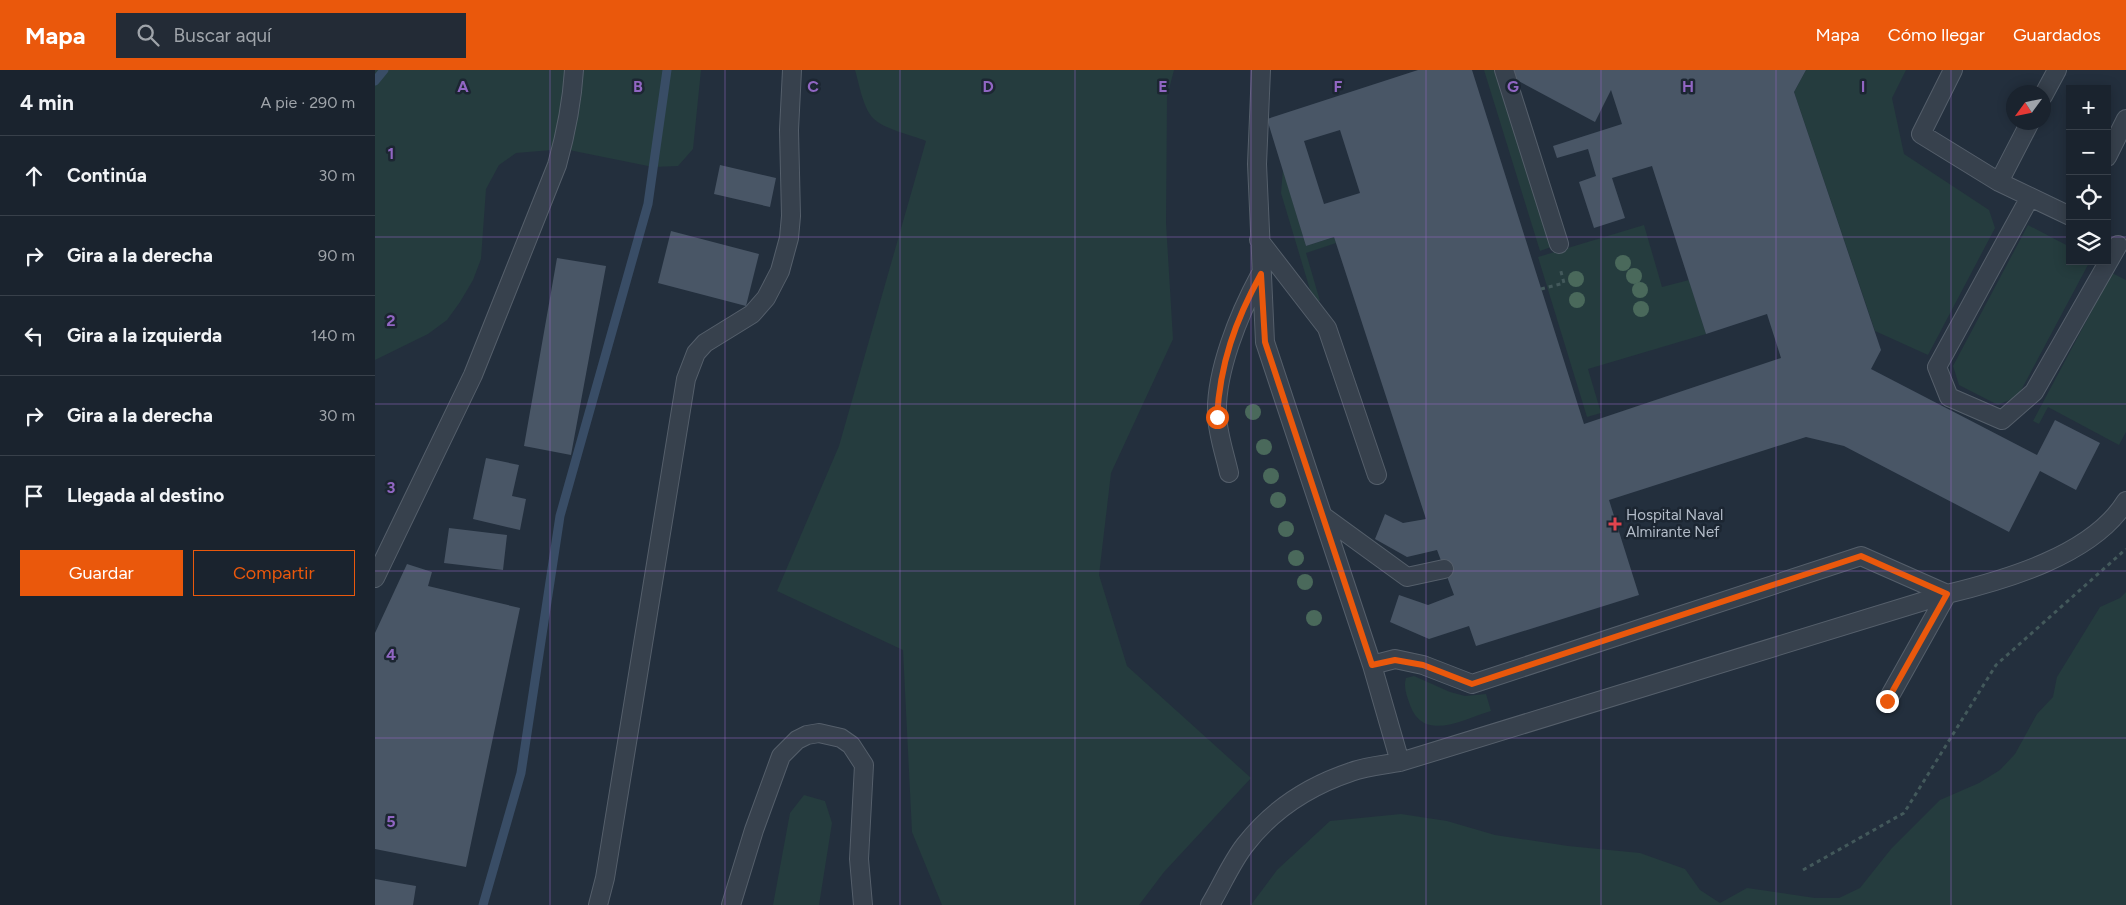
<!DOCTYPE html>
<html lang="es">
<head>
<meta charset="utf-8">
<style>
	body { margin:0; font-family:Figtree,sans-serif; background:#232b36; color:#f1f3f6 }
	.controls { position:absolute; right:15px; top:15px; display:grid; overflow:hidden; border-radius:0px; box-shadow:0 2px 12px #0003 }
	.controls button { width:45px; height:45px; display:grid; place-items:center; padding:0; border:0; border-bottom:1px solid #38404a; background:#1a232e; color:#f1f3f6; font:25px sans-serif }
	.compass { position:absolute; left:1631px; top:15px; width:45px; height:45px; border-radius:50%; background:#1a232e; box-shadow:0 2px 12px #0003; rotate:237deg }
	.stop { position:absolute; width:15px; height:15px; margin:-11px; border:4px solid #ea580c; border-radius:50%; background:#fff }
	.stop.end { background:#ea580c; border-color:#fff; box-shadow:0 1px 5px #0008 }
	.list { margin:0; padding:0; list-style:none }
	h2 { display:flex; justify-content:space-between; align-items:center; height:65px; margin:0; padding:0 20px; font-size:21px }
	h2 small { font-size:16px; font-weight:400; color:#9fa4aa }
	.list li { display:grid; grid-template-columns:32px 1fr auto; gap:15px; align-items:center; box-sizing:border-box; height:80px; padding:0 20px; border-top:1px solid #38404a }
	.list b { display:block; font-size:19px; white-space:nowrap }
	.list em { font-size:16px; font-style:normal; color:#9fa4aa }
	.actions { display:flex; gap:10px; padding:15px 20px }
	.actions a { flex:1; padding:11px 0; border:1px solid #ea580c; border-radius:0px; text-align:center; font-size:18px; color:#ea580c }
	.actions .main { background:#ea580c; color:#fff }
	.icon { flex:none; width:28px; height:28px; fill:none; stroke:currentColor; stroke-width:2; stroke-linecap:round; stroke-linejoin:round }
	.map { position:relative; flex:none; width:1751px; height:835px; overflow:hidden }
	header { display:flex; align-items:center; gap:30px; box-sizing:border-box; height:70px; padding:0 25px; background:#ea580c; color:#fff }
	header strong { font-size:24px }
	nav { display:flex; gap:28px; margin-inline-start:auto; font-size:18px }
	.search { width:350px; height:45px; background:#232b36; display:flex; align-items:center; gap:12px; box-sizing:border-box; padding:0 18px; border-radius:0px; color:#9fa4aa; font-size:19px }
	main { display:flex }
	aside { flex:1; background:#1a232e }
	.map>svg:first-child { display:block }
</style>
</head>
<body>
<header>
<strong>Mapa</strong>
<div class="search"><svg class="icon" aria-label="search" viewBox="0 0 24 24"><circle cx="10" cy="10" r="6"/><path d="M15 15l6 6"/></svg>Buscar aquí</div>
<nav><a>Mapa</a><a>Cómo llegar</a><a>Guardados</a></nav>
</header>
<main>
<aside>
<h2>4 min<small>A pie · 290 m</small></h2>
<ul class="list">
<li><svg class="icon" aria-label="ahead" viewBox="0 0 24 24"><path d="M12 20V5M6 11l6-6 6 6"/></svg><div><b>Continúa</b></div><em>30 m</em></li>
<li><svg class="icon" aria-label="right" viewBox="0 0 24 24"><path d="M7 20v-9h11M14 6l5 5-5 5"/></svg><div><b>Gira a la derecha</b></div><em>90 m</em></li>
<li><svg class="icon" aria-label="left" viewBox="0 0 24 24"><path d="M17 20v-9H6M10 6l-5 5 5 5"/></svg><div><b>Gira a la izquierda</b></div><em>140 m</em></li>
<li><svg class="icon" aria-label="right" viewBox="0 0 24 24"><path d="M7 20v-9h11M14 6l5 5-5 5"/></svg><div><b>Gira a la derecha</b></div><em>30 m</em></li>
<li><svg class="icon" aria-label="arrive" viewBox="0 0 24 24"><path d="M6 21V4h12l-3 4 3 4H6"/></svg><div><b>Llegada al destino</b></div></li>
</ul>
<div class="actions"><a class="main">Guardar</a><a>Compartir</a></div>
</aside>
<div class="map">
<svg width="1751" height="835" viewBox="0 0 1751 835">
	<rect width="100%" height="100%" fill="#232f3d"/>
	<!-- green -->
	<path fill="#253c3e" d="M0,0h326l-8,79 -15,17 -25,1 -89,-18 -48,4 -17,12 -13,24 -5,70 -8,21 -13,22 -13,18 -19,14 -53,26z
		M480,0h319l-7,27 -1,126 7,116 -62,134 -12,102 28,91 124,112 -87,94 -25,33h-197l-30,-73 -9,-182 -126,-59 62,-145 87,-305c-14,-6 -43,-12 -53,-23 -10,-10 -14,-35 -18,-48z
		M1109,0h10l57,177 -11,4z
		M1431,0h100l-14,28 12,56 85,56 6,18 -67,127 -53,-24 -81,-239z
		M908,99l23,77 28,-9 2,6 -30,10 14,48 -6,2 -33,-110z
		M1269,155l18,62 27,-7 17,54 -118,35 13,44 -14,4 -49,-160z
		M1653,155l42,22v14h20l-72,135 -20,9 -39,-20 -6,-19z
		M1737,203l14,7v152l-7,13 -71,-38 -9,17 -6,-3z
		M1751,522v313h-875l26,-35 53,-49 71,-7 46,7 48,14 73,11 72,7 45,16 15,21 20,13 27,-15 68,10h24l21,-10 31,-39 49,-49 39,-17 21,-13 15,-16 22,-40 16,-17 4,-20 43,-70 20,-9z
		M1039,606l36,16 15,4 21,-2 5,17c-28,8 -67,32 -81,-6 -3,-9 -7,-18 -4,-27z
		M429,725l21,6 7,22 -13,82h-46l17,-92z"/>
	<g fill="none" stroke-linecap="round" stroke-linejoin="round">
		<!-- stream -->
		<path stroke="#394d66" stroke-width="9" d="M0,11l9,-11
			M108,835l38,-132 39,-257 88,-312 19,-134"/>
	</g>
	<!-- building -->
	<path fill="#495666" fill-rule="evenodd" d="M1043,0h54l112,354 197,-66 -14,-44 -61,20 -54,-168 -40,12 13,40 -31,10 -15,-46 17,-6 -8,-27 -31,9 -4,-12 69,-22 -11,-34 -16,32 -84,-45 3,-7h292l-12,22 87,258 -10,19 166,86 18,-35 45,23 -24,47 -36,-19 -31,61 -165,-86 -38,-9 -197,63 30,95 -163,51 -7,-20 -40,13 -39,-17 9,-27 29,10 26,-10 -17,-45 -30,7 -32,-18 10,-25 18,9 23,-4 -92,-282 -28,9 -39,-127zM965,60l20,63 -36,11 -20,-63z
		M345,95l56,13 -6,29 -56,-13z
		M296,161l88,23 -13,52 -88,-23z
		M182,188l49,8 -35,189 -47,-9z
		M111,388l33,7 -7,31 14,3 -6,31 -47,-11z
		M74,458l58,7 -4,35 -59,-7z
		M32,494l25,8 -4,14 92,22 -54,259 -91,-18v-216z
		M0,809l41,7 -3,19h-38z"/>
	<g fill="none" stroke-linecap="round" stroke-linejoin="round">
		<defs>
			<path id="service" d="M886,0l-4,94 8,178 107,323 28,97
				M1129,0l55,174
				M1578,0l-32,64 78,48 71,34
				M1668,26l14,-26
				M1732,87l19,-38
				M1624,112l31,-60
				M1655,127l-93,170 12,30 53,23 32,-28 84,-147
				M884,170l68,88 50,147
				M854,403c-4,-18 -11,-38 -12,-57 -2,-44 22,-102 43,-141
				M948,446l84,61 37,-8
				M0,508l98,-203 84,-210c9,-32 15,-62 17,-95
				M997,595l23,-6 28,6 49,19 389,-128 86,38 -60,107
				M223,835l7,-27 81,-499 10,-26 9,-10 47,-29 14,-16 14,-27 9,-33 2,-22 -2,-86 3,-60
				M356,835l23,-75 27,-74 16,-16 10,-5 12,-2 22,5 10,7 13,20 -5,94 4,46
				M835,835c12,-20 21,-42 35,-60 27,-35 64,-59 106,-73 15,-6 33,-7 49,-10l547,-168c58,-14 146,-39 179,-93"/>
		</defs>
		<!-- service casing -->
		<use href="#service" stroke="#555f6b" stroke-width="20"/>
		<!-- path -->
		<path stroke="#43595b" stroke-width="3" stroke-dasharray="4 4" stroke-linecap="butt" d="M1166,219l23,-6 -4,-15
			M1428,800l101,-57 92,-148 130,-116"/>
		<!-- service -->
		<use href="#service" stroke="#37414d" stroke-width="18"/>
	</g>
	<!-- trees -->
	<g fill="#4a695b">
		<circle cx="1248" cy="193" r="8"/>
		<circle cx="1259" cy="206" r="8"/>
		<circle cx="1201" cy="209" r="8"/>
		<circle cx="1265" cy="220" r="8"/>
		<circle cx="1202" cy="230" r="8"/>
		<circle cx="1266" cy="239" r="8"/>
		<circle cx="878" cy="342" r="8"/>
		<circle cx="889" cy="377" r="8"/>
		<circle cx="896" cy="406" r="8"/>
		<circle cx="903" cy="430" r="8"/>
		<circle cx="911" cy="459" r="8"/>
		<circle cx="921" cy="488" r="8"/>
		<circle cx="930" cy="512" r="8"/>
		<circle cx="939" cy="548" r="8"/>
	</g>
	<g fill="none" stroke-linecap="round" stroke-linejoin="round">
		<!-- route -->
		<path stroke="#ea580c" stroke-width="6" d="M842,347c3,-53 18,-96 44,-143l4,68 107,323 23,-5 28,5 49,19 389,-128 86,38 -60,107"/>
	</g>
	<!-- grid -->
	<path fill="none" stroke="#9166c3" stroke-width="1" stroke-opacity="0.55" d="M175,0v835M350,0v835M525,0v835M700,0v835M876,0v835M1051,0v835M1226,0v835M1401,0v835M1576,0v835M0,167h1695M1732,167h19M0,334h1751M0,501h1751M0,668h1751"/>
	<!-- markers -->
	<path fill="#e0444e" stroke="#1c2632" stroke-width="2" d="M1237.5 446.5h5v5h5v5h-5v5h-5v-5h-5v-5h5z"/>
	<g text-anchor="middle" stroke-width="5" stroke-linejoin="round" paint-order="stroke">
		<!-- poi labels -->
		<g font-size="15" fill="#b3bcc8" stroke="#1c2632" text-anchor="start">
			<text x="1251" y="450">Hospital Naval<tspan x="1251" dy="17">Almirante Nef</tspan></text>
		</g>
	</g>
	<g font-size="16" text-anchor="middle" font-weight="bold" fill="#9166c3" stroke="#1c2632" stroke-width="5" stroke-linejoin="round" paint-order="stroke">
		<text x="88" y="22">A</text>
		<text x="263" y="22">B</text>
		<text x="438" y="22">C</text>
		<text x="613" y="22">D</text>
		<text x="788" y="22">E</text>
		<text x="963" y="22">F</text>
		<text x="1138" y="22">G</text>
		<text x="1313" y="22">H</text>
		<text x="1488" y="22">I</text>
		<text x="16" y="89">1</text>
		<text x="16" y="256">2</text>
		<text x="16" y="423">3</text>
		<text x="16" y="590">4</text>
		<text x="16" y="757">5</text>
	</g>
</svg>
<div class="controls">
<button>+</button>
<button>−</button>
<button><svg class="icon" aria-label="locate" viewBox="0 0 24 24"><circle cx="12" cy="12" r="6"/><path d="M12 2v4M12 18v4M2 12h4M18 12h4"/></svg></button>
<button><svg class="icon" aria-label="layers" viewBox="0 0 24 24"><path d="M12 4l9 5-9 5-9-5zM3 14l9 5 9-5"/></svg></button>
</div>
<svg class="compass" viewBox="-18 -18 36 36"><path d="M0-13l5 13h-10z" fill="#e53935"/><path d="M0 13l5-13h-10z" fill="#9fa4aa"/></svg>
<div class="stop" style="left:842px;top:347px"></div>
<div class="stop end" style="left:1512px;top:631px"></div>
</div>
</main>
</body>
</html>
